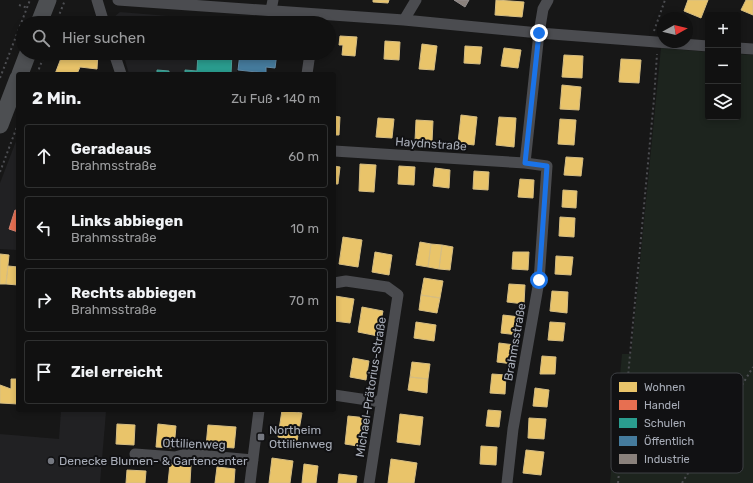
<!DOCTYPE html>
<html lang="de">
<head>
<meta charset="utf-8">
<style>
	body { margin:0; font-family:Rubik,sans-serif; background:#1e1f1f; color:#f1f3f6 }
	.controls { position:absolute; right:12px; top:12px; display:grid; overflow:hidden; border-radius:4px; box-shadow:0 2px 6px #0003 }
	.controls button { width:36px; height:36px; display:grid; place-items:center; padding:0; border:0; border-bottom:1px solid #303131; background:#111; color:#f1f3f6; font:20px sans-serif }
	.compass { position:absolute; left:657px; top:12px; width:36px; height:36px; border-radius:50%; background:#111; box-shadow:0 2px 6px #0003; rotate:82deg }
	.stop { position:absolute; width:12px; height:12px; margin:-9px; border:3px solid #1a73e8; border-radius:50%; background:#fff }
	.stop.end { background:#1a73e8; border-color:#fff; box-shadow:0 1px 4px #0008 }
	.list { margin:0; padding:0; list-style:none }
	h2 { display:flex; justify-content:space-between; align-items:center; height:52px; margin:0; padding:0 16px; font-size:17px }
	h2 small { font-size:13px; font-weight:400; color:#9c9d9f }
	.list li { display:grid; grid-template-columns:26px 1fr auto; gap:12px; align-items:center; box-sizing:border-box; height:64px; margin:0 8px 8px; padding:0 8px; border:1px solid #303131; border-radius:4px }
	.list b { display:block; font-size:15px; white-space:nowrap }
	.list p { margin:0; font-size:13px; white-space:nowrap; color:#9c9d9f }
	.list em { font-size:13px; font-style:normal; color:#9c9d9f }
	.icon { flex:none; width:22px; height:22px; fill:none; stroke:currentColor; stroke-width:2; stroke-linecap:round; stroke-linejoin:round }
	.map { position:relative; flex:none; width:753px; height:483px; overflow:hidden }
	.search { position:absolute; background:#111; box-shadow:0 2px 6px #0003; left:16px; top:16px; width:320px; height:44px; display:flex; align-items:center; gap:10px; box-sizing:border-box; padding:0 14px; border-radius:22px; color:#9c9d9f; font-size:15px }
	.panel { position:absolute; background:#111; box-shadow:0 2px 6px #0003; left:16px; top:72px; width:320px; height:340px; border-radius:4px }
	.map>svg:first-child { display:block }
</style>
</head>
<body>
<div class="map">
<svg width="753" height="483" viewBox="0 0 753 483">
	<rect width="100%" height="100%" fill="#171717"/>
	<!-- built -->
	<path fill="#212123" d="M120,12l121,10v1h-126l-1,-6z
		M123,53h115l-1,21h-108z
		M18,136v114l-18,-1v-66z
		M61,410l45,2 -6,71h-100v-49l59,5z"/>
	<!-- green -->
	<path fill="#1d241e" d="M661,48l47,4v65h30v-63l15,1v428h-143l12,-129h9z"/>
	<!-- homes -->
	<path fill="#e9c46a" stroke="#d6bd81" d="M373,0h16l-1,3 -15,-1z
		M496,0l28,2 -2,15 -27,-2z
		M688,0h20l-7,18 -17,-7z
		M746,0h7v15l-12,-5z
		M340,36l17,1 -2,19 -13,-1 1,-10h-4z
		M385,41l15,1 -1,18 -15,-1z
		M422,44l15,2 -3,24 -15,-1z
		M465,46l17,1 -2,17 -16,-1z
		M504,48l17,2 -3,18 -17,-2z
		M63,53h35l-1,16 -17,-2 -3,7h-22z
		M564,55l19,1 -1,22 -20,-1z
		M621,59l20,1 -2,23 -20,-1z
		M562,85l19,2 -2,23 -19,-1z
		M461,115l16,2 -3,28 -16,-2z
		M334,116l6,1 -1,18h-5z
		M499,117l17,1 -2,29 -18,-2z
		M378,118l16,1 -2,19 -16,-1z
		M560,119l16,1 -2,25 -16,-1z
		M416,120l17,1 -1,21 -17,-1z
		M566,157l17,1 -2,18 -17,-1z
		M360,164l16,1 -2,27 -15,-1z
		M334,166l6,1 -2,17h-4z
		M399,166l16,1 -1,18 -16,-1z
		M435,168l15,2 -1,18 -16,-2z
		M474,171l15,1 -1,18 -15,-1z
		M520,179l14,1 -1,18 -15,-1z
		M563,190l14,1 -1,17 -14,-1z
		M560,217l15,1 -1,19 -15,-1z
		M343,237l19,3 -4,27 -19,-3z
		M420,242l11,2 -3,23 -12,-2z
		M431,244l11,1 -3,24 -11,-2z
		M442,245l11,2 -3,23 -11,-1z
		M375,252l17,3 -3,20 -17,-3z
		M513,252h16l-1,18 -16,-1z
		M0,254l9,1 -3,29h-6z
		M556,256l17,1 -2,18 -16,-1z
		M8,266l10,1v18l-12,-1z
		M424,278l19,3 -3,17 -19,-3z
		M509,284l16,1 -1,19 -17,-2z
		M552,291l16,1 -1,21 -17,-2z
		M421,295l19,3 -3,15 -18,-3z
		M335,296l19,3 -4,24 -16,-2z
		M362,307l21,4 -5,25 -20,-4z
		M503,315l17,2 -2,18 -17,-2z
		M416,322l20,3 -2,16 -20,-3z
		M550,322l15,1 -2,18 -15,-1z
		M499,343l16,2 -2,19 -16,-2z
		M542,356l14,1 -1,17h-15z
		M353,358l16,3 -3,19 -16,-3z
		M412,362l18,2 -2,15 -18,-2z
		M492,374l14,1 -1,19 -15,-1z
		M410,377l18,2 -1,14 -19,-3z
		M11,379h7v25l-18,-1v-18l11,4z
		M535,388l14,2 -2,17 -14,-1z
		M282,410l20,3 -5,28 -19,-4z
		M488,410l13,1 -2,16 -13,-1z
		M400,414l23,3 -3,28 -23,-3z
		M348,416l20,2 -4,29 -19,-3z
		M529,418l17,1 -2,20 -16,-1z
		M117,424l18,1 -1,20 -18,-1z
		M158,424l18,2 -2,22 -18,-1z
		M208,425l28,2 -2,21 -28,-2z
		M481,446l16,1 -1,18 -16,-1z
		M526,450l18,2 -3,23 -18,-2z
		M272,458l21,3 -3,22h-21z
		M391,459l26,4 -3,20h-26z
		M170,464l21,1 -1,18h-22z
		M304,464l14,2 -2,17h-14z
		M217,467l18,2 -1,14h-19z
		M127,470l19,1 -1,12h-19z
		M339,474l18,2 -1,7h-18z"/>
	<!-- shops -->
	<path fill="#e76f51" stroke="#d48270" d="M15,210l3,1v21l-9,-3z"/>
	<!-- schools -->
	<path fill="#2a9d8f" stroke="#50a29b" d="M198,53h34l-1,21h-46v-4l12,1z
		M157,70l12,1v3h-12z"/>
	<!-- public -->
	<path fill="#457b9d" stroke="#638aa5" d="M240,53h37l-2,15 -9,-1v6l-28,-3z"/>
	<!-- industry -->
	<path fill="#8a817c" stroke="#938e8e" d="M454,0h15l-4,7z"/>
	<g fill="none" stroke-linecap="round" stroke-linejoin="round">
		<!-- path -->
		<path stroke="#4d4e52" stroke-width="2" stroke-dasharray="2 3" stroke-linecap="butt" d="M19,5l9,3
			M56,23l9,-23
			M654,31l11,-31
			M37,74l8,-21
			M0,78l30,-78
			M0,172l18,-48
			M618,483l36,-384 3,-45
			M682,483l71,-116"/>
		<!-- street -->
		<path stroke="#4b4c50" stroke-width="11" d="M97,0l7,23
			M118,0l286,20 135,13 169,13
			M271,10l2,-10
			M404,20l12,-20
			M738,48l15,1
			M114,53l7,21
			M307,74l3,-21
			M334,151l191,12
			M334,283l12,-2 41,6 11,8 -29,188
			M334,395l47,7
			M135,454l40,3 11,-3 67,6
			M250,483l9,-73
			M507,483l6,-54 26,-148 8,-115 -22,-3 14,-130 4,-24 5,-9"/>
		<!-- primary -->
		<path stroke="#4d4f52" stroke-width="17" d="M39,23l9,-23
			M20,74l8,-21
			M0,125l18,-47"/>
	</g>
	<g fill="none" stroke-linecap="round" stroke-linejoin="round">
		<!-- route -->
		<path stroke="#1a73e8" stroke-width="5" d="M539,33l-14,130 22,3 -8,114"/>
	</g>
	<!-- markers -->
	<g fill="#757880" stroke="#111113" stroke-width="1.5">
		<rect x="257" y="433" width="8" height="8" rx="2"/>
		<circle cx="51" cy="461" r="4"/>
	</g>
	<g text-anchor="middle" stroke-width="4" stroke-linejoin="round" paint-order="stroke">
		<!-- street labels -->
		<g font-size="12" fill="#a8adb8" stroke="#111113">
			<text transform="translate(431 144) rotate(4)" y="4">Haydnstraße</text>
			<text transform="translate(515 342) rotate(-80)" y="4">Brahmsstraße</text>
			<text transform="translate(371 387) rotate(-81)" y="4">Michael-Prätorius-Straße</text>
			<text transform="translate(194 444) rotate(2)" y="4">Ottilienweg</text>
		</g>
		<!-- poi labels -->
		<g font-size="12" fill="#a8adb8" stroke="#111113" text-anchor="start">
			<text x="269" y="434">Northeim<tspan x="269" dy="14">Ottilienweg</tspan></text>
			<text x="59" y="465">Denecke Blumen- &amp; Gartencenter</text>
		</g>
	</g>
	<!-- legend -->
	<rect x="611" y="373" width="132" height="100" rx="6" fill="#111113" stroke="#3e4045" stroke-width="1"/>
	<rect x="619" y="382" width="18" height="10" fill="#e9c46a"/>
	<rect x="619" y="400" width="18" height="10" fill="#e76f51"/>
	<rect x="619" y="418" width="18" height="10" fill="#2a9d8f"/>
	<rect x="619" y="436" width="18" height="10" fill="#457b9d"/>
	<rect x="619" y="454" width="18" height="10" fill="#8a817c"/>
	<g font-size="11" fill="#a8adb8">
		<text x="644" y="391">Wohnen</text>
		<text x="644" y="409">Handel</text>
		<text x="644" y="427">Schulen</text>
		<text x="644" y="445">Öffentlich</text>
		<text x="644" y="463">Industrie</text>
	</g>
</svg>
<div class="controls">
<button>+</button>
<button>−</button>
<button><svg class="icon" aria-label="layers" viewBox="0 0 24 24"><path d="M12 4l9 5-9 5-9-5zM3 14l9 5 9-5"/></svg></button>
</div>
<svg class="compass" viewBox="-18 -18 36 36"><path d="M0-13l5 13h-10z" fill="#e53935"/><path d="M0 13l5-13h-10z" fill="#9c9d9f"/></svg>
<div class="stop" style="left:539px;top:280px"></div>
<div class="stop end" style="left:539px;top:33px"></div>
<div class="search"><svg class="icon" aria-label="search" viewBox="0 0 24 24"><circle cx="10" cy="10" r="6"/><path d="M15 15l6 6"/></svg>Hier suchen</div>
<section class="panel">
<h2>2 Min.<small>Zu Fuß · 140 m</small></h2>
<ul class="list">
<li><svg class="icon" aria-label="ahead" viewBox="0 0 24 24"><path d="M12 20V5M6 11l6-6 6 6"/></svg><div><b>Geradeaus</b><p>Brahmsstraße</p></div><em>60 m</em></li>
<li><svg class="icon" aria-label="left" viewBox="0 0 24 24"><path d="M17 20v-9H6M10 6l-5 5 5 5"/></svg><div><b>Links abbiegen</b><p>Brahmsstraße</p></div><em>10 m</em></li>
<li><svg class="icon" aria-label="right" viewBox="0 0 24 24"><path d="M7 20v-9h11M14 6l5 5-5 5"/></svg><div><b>Rechts abbiegen</b><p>Brahmsstraße</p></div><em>70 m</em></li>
<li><svg class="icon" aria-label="arrive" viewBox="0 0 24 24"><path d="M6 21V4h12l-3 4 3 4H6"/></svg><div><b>Ziel erreicht</b></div></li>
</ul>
</section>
</div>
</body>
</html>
